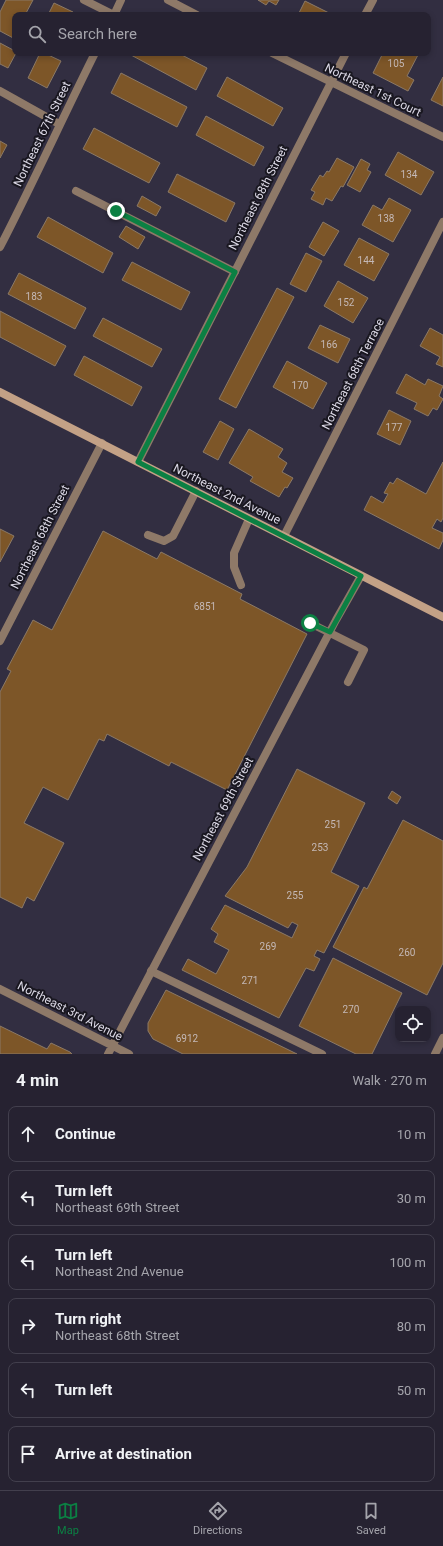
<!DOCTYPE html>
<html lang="en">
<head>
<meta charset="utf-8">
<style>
	body { margin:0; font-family:Roboto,sans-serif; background:#322f3d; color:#f1f3f6 }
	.controls { position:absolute; right:12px; bottom:12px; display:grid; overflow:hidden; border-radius:8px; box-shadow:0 2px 6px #0003 }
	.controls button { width:36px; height:36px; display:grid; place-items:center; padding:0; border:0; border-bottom:1px solid #423f4d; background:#262231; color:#f1f3f6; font:20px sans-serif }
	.stop { position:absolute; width:12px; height:12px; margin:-9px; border:3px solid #0b8043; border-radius:50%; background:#fff }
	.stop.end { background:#0b8043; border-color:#fff; box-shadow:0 1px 4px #0008 }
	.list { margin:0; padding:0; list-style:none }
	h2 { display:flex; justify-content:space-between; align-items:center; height:52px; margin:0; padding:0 16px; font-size:17px }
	h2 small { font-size:13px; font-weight:400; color:#a4a4ab }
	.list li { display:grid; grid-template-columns:26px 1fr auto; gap:12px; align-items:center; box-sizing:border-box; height:56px; margin:0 8px 8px; padding:0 8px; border:1px solid #423f4d; border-radius:8px }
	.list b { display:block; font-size:15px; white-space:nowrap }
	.list p { margin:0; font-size:13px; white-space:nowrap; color:#a4a4ab }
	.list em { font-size:13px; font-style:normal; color:#a4a4ab }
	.icon { flex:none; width:22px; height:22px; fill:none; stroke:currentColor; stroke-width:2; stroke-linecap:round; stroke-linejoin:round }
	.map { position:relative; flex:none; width:443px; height:1054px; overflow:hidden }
	.search { position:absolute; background:#262231; box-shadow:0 2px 6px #0003; left:12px; right:12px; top:12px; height:44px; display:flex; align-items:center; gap:10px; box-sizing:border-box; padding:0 14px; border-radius:8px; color:#a4a4ab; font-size:15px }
	.sheet { height:436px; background:#262231 }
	nav { display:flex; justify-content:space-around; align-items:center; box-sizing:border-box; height:56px; border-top:1px solid #423f4d; background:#262231; font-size:11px; color:#a4a4ab }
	nav a { display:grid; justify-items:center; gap:2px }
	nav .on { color:#0b8043 }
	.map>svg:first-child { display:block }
</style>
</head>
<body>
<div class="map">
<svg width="443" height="1054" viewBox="0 0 443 1054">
	<rect width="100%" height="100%" fill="#322e41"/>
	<!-- building -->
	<path fill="#7d5628" stroke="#8b7966" d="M6,0h27l-8,15h-10v24l-15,-8v-19z
		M258,0h21l-3,5 -7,-4 -3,4z
		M305,1l26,13 -1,1h-32z
		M54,3l19,9 -2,3h-23z
		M0,43l15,8 1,2 -8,15 -8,-4z
		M40,53h4l17,8 -14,27 -19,-10z
		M132,53h46l29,15 -11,22 -65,-35z
		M383,53h36l-12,23 7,4 -6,11 -35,-18z
		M121,73l66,34 -10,20 -66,-34z
		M227,77l56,31 -10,18 -56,-30z
		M443,77v29l-12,-6z
		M206,116l58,31 -10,19 -58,-31z
		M94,128l66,35 -11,20 -66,-34z
		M0,141l7,4 -7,13z
		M398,152l36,20 -13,23 -36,-20z
		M337,158l17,9 -11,20 -2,-1 -9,15 -6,-3 -3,7 -12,-6 4,-7 -4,-2 9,-15 3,2 4,-6 2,1z
		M361,159l9,5 -3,6 4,2 -11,20 -13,-7z
		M177,174l58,29 -9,19 -58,-30z
		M142,196l19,11 -5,9 -19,-10z
		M389,198l22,12 -18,32 -31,-17 11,-20 9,5z
		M48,217l65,36 -10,20 -66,-36z
		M323,222l16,9 -15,25 -15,-9z
		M126,226l19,11 -7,12 -19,-12z
		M359,238l30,16 -15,27 -30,-16z
		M306,253l16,8 -16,31 -16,-8z
		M132,262l58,30 -9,18 -59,-30z
		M19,273l67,35 -11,21 -67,-35z
		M338,281l30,17 -15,25 -29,-17z
		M277,288l17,9 -58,111 -17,-9z
		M0,311l66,35 -11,20 -55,-29z
		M103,318l59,31 -10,18 -59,-31z
		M320,325l30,14 -12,24 -30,-15z
		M430,328l13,7v32l-7,-3 4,-7 -20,-11z
		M84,356l58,31 -10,19 -58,-31z
		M287,361l40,22 -14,26 -40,-22z
		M406,374l19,11 3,-6 15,7 -4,10 4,3 -6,11 -4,-2 -5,8 -14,-7 3,-6 -21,-10z
		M389,410l22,11 -11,24 -23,-11z
		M220,421l14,8 -16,31 -15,-8z
		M249,429l34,20 -5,8 9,6 -5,9 11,6 -6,10 -2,-1 -6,10 -29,-16 3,-4 -24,-14z
		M443,462v56l-2,4 -4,-3 -5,9 11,5v7l-4,9 -75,-39 7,-14 12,7 5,-9 -4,-1 6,-11 3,2 4,-6 29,16z
		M0,529l14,7 -14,26z
		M103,531l54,28 4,-7 81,42 -2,5 67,35 -80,156 -56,-28 -2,4 -62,-32 -3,7 -5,-2 -31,61 -25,-13 -19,36 40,20 -30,58 -7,-4 -5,11 -22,-11v-205l11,-21 -4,-2 26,-49 19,10z
		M297,769l68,34 -34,69 28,14 -35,67 -7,-3 -3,6 6,3 -6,12 -8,-3 -27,50 -97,-48 6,-11 28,15 13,-24 -15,-8 4,-8 -7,-5 14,-24 67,33 6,-13 -6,-3 -4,6 -63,-32 22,-29z
		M392,791l9,6 -4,7 -9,-6z
		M403,820l40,21v122l-16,32 -94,-48 31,-60 3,2z
		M333,958l69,35 -30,61h-16l-57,-28z
		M166,990l131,64h-114l-30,-15 -5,-8v-8z
		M0,1026l47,23 4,-6 19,9 2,2h-72z"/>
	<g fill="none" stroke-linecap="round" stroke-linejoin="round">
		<!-- lane -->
		<path stroke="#8e7968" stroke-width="8" d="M76,191l159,81
			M148,535l16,6 9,-5 23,-45
			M241,585l-7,-18v-14l15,-34
			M310,623l54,27 -16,32
			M151,971l171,83"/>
		<!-- street -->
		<path stroke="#8e7968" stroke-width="8" d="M84,0l30,15
			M168,0l29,15
			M114,15l7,-15
			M365,15l8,-15
			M272,53l171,84
			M0,91l59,33
			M0,247c33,-64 63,-130 95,-194
			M138,462l208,-409
			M284,536l159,-314
			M0,641l102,-198
			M0,989l129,65
			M108,1054l228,-434 25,-44
			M435,1054l8,-16"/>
		<!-- secondary -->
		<path stroke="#c3a186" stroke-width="8" d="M0,392l443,225"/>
	</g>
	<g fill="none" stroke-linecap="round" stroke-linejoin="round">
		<!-- route -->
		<path stroke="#0b8043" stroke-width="5" d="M116,211l119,61 -97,190 223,114 -31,56 -20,-9"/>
	</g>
	<g text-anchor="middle" stroke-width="4" stroke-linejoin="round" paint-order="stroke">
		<!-- number labels -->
		<g font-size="10" fill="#c4b8b6">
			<text x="396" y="67">105</text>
			<text x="409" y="178">134</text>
			<text x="386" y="222">138</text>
			<text x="366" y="264">144</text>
			<text x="34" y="300">183</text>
			<text x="346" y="306">152</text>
			<text x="329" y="348">166</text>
			<text x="300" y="389">170</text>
			<text x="394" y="431">177</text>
			<text x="205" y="610">6851</text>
			<text x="333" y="828">251</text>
			<text x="320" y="851">253</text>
			<text x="295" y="899">255</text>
			<text x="268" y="950">269</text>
			<text x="407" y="956">260</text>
			<text x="250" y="984">271</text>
			<text x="351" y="1013">270</text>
			<text x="187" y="1042">6912</text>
		</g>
		<!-- street labels -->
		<g font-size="12" fill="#dcd9e6" stroke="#191720">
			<text transform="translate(373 90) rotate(26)" y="4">Northeast 1st Court</text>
			<text transform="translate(42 134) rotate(-64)" y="4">Northeast 67th Street</text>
			<text transform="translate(258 198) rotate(-63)" y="4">Northeast 68th Street</text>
			<text transform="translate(353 374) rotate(-63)" y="4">Northeast 68th Terrace</text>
			<text transform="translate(227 494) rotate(27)" y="4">Northeast 2nd Avenue</text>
			<text transform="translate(40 537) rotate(-63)" y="4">Northeast 68th Street</text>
			<text transform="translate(223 809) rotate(-62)" y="4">Northeast 69th Street</text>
			<text transform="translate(70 1011) rotate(27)" y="4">Northeast 3rd Avenue</text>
		</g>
	</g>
</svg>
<div class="controls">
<button><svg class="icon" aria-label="locate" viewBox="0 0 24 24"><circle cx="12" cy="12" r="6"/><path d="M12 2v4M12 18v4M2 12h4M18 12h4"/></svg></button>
</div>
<div class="stop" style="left:310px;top:623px"></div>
<div class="stop end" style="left:116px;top:211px"></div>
<div class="search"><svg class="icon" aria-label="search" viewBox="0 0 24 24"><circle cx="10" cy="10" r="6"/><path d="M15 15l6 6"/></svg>Search here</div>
</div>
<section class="sheet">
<h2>4 min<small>Walk · 270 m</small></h2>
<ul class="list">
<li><svg class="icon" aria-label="ahead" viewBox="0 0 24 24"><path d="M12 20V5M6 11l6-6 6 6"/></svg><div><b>Continue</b></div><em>10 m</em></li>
<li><svg class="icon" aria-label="left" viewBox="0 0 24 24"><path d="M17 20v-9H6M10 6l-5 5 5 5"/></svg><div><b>Turn left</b><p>Northeast 69th Street</p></div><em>30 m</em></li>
<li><svg class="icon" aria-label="left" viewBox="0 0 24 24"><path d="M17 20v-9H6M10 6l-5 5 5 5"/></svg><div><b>Turn left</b><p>Northeast 2nd Avenue</p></div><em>100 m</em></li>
<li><svg class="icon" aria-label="right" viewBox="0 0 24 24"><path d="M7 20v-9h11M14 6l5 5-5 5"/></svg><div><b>Turn right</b><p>Northeast 68th Street</p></div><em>80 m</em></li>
<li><svg class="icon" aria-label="left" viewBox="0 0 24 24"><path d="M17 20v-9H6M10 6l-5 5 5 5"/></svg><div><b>Turn left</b></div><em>50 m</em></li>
<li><svg class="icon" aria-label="arrive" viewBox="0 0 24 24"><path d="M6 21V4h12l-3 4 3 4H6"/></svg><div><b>Arrive at destination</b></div></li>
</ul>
</section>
<nav>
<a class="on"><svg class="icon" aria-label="map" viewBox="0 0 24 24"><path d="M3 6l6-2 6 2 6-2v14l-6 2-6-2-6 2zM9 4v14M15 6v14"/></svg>Map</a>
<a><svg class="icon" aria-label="directions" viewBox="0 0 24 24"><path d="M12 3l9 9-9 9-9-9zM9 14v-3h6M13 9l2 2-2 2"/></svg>Directions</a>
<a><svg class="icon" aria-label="saved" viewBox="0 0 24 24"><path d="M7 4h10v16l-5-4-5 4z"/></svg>Saved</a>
</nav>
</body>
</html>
